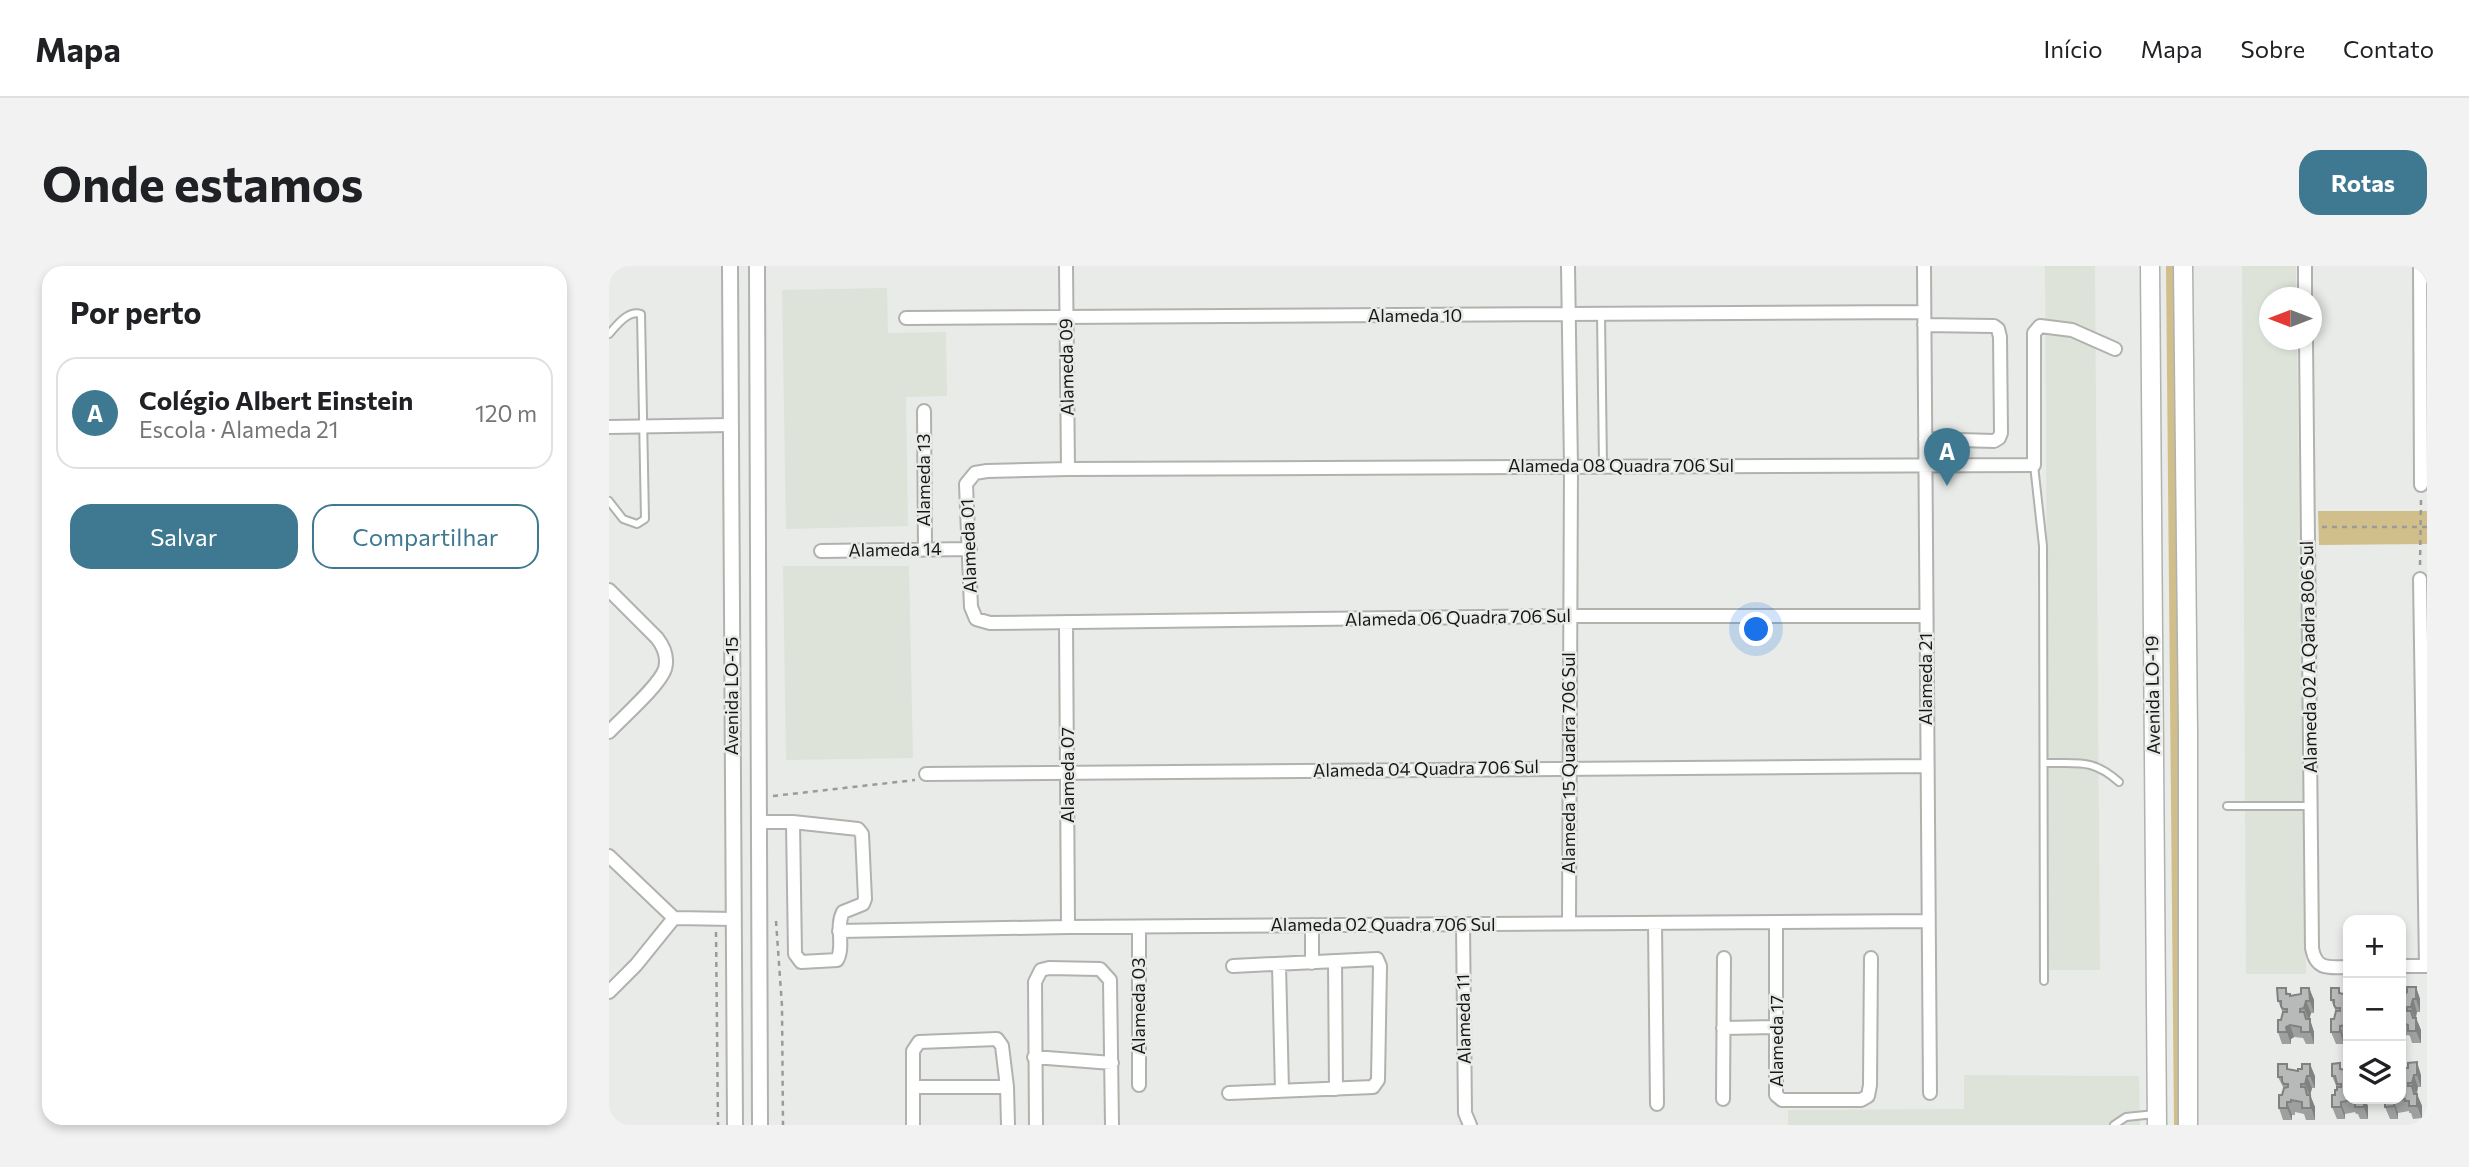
<!DOCTYPE html>
<html lang="pt">
<head>
<meta charset="utf-8">
<style>
	body { margin:0; font-family:Commissioner,sans-serif; background:#f2f2f2; color:#202124 }
	.controls { position:absolute; right:21px; bottom:21px; display:grid; overflow:hidden; border-radius:14px; box-shadow:0 4px 10px #0003 }
	.controls button { width:63px; height:63px; display:grid; place-items:center; padding:0; border:0; border-bottom:2px solid #e0e0e0; background:#fff; color:#202124; font:35px sans-serif }
	.compass { position:absolute; left:1650px; top:21px; width:63px; height:63px; border-radius:50%; background:#fff; box-shadow:0 4px 10px #0003; rotate:270deg }
	.you { position:absolute; left:1148px; top:364px; width:24px; height:24px; margin:-18px; border:5px solid #fff; border-radius:50%; background:#1a73e8; box-shadow:0 0 0 10px #1a73e833 }
	.badge { display:grid; place-items:center; width:46px; height:46px; border-radius:50%; background:#3e7991; color:#fff; font-size:23px; font-weight:700 }
	.pin { position:absolute; translate:-50% -58px; filter:drop-shadow(0 2px 4px #0008) }
	.pin::after { content:''; position:absolute; top:37px; width:24px; height:21px; background:inherit; clip-path:polygon(0 0,100% 0,50% 100%) }
	.list { margin:0; padding:0; list-style:none }
	h2 { display:flex; justify-content:space-between; align-items:center; height:91px; margin:0; padding:0 28px; font-size:30px }
	h2 small { font-size:23px; font-weight:400; color:#757577 }
	.list li { display:grid; grid-template-columns:46px 1fr auto; gap:21px; align-items:center; box-sizing:border-box; height:112px; margin:0 14px 14px; padding:0 14px; border:2px solid #e0e0e0; border-radius:21px }
	.list b { display:block; font-size:26px; white-space:nowrap }
	.list p { margin:0; font-size:23px; white-space:nowrap; color:#757577 }
	.list em { font-size:23px; font-style:normal; color:#757577 }
	.actions { display:flex; gap:14px; padding:21px 28px }
	.actions a { flex:1; padding:16px 0; border:2px solid #3e7991; border-radius:21px; text-align:center; font-size:24px; color:#3e7991 }
	.actions .main { background:#3e7991; color:#fff }
	.icon { flex:none; width:38px; height:38px; fill:none; stroke:currentColor; stroke-width:2; stroke-linecap:round; stroke-linejoin:round }
	.map { position:relative; flex:none; width:1818px; height:859px; overflow:hidden; border-radius:21px }
	header { display:flex; align-items:center; gap:42px; box-sizing:border-box; height:98px; padding:0 35px; background:#fff; border-bottom:2px solid #e0e0e0 }
	header strong { font-size:33px }
	nav { display:flex; gap:38px; margin-inline-start:auto; font-size:24px }
	.intro { display:flex; align-items:center; justify-content:space-between; box-sizing:border-box; height:168px; padding:0 42px }
	h1 { margin:0; font-size:49px }
	.button { padding:18px 32px; border-radius:21px; background:#3e7991; color:#fff; font-size:24px; font-weight:700 }
	main { display:flex; gap:42px; padding:0 42px }
	aside { flex:1; background:#fff; border-radius:21px; box-shadow:0 4px 10px #0003 }
	.map>svg:first-child { display:block }
</style>
</head>
<body>
<header>
<strong>Mapa</strong>
<nav><a>Início</a><a>Mapa</a><a>Sobre</a><a>Contato</a></nav>
</header>
<div class="intro"><h1>Onde estamos</h1><a class="button">Rotas</a></div>
<main>
<aside>
<h2>Por perto<small></small></h2>
<ul class="list">
<li><span class="badge">A</span><div><b>Colégio Albert Einstein</b><p>Escola · Alameda 21</p></div><em>120 m</em></li>
</ul>
<div class="actions"><a class="main">Salvar</a><a>Compartilhar</a></div>
</aside>
<div class="map">
<svg width="1818" height="859" viewBox="0 0 1818 859">
	<rect width="100%" height="100%" fill="#e9ebe8"/>
	<!-- built -->
	<path fill="#dde3d9" d="M1436,0h50l5,704h-51z
		M1633,0h54v31l-27,1v42h28l9,634h-60z
		M278,22l1,45 58,-1 1,64 -41,1 2,129 -122,3 -4,-239z
		M174,300h126l4,192 -127,2z
		M1355,809l175,1 1,49h-352v-15l176,-1z"/>
	<!-- green -->
	<path fill="#d0bf8a" d="M1557,0h11l6,859h-9z
		M1709,245h109v33l-108,1z"/>
	<g fill="none" stroke-linecap="round" stroke-linejoin="round">
		<defs>
			<path id="service" d="M992,49l2,151
				M0,68c8,-9 19,-24 32,-20l4,205 -8,5 -14,-5 -14,-18
				M1425,199l9,81 1,435
				M1435,497c34,1 48,-5 75,19
				M1618,540h84
				M1505,859l12,-8 29,-3"/>
			<path id="minor" d="M457,0l2,203
				M959,0l3,201 -2,456
				M1315,0l6,827
				M1696,0v32
				M1811,0l1,219
				M297,52l1018,-6
				M1315,59l70,1 4,3 2,8 1,96 -2,5 -5,3 -69,-2
				M1697,74l6,608c4,23 17,19 36,19
				M315,145l1,138
				M0,161l122,-2
				M212,285l149,-2
				M1811,313l6,387
				M0,324l48,48c7,9 11,20 8,31 -6,17 -42,48 -56,63
				M1317,350h-356l-580,7 -14,-4 -5,-12 -5,-123 9,-11 12,-2 81,-2 966,-4v-132l6,-7 32,4 43,19
				M457,356l2,305
				M317,508l1000,-8
				M150,556h34l65,7 4,5 3,65 -2,5 -20,8c-8,15 2,34 -6,48l-36,2 -6,-8 -2,-132
				M0,590l65,62
				M65,652l60,1
				M1167,656v173l6,5h79l7,-4 2,-11 1,-127
				M1046,657l2,181
				M854,658l2,189 5,12
				M530,661v158
				M230,665l229,-4 859,-6
				M726,695l1,128
				M703,697v-38
				M670,699l3,125
				M1792,700h26
				M0,726l27,-27 38,-47
				M1114,762l53,-1
				M425,791l78,6
				M304,821h94l1,38
				M620,827l144,-6 5,-7 2,-114 -3,-7 -144,7
				M1114,833l1,-141
				M304,859v-74l6,-9 78,-3 5,7 5,41
				M427,859l-1,-143 6,-12 8,-2 51,1 10,11 2,145"/>
			<path id="tertiary" d="M121,0l5,859
				M148,0l3,859"/>
			<path id="secondary" d="M1541,0l7,859
				M1574,0l5,465v394"/>
		</defs>
		<!-- service casing -->
		<use href="#service" stroke="#b0b2ae" stroke-width="10"/>
		<!-- minor casing -->
		<use href="#minor" stroke="#b0b2ae" stroke-width="16"/>
		<!-- tertiary casing -->
		<use href="#tertiary" stroke="#b0b2ae" stroke-width="18"/>
		<!-- secondary casing -->
		<use href="#secondary" stroke="#b0b2ae" stroke-width="21"/>
		<!-- path -->
		<path stroke="#9a9b99" stroke-width="2.5" stroke-dasharray="5 5" stroke-linecap="butt" d="M1713,261h105
			M1811,299l1,-66
			M164,530l142,-16
			M167,655l6,85 1,119
			M107,666l2,193"/>
		<!-- service -->
		<use href="#service" stroke="#fff" stroke-width="6"/>
		<!-- minor -->
		<use href="#minor" stroke="#fff" stroke-width="12"/>
		<!-- tertiary -->
		<use href="#tertiary" stroke="#fff" stroke-width="14"/>
		<!-- secondary -->
		<use href="#secondary" stroke="#fff" stroke-width="18"/>
	</g>
	<!-- wall -->
	<path fill="#9da09e" d="M1807,721l4,12v13h-3l-1,6 5,12v13h-9l-2,-7 -2,-1 -7,2v-43l3,1z
		M1677,722l2,6 3,2 10,-2 8,-6 5,12v13h-3l-2,6 5,13v12h-8l-3,-6 -9,-1 -3,2v5h-9l-4,-12 5,-19 -5,-12z
		M1730,722l2,6 7,1v43h-4v6h-8l-5,-12 5,-20 -5,-12z
		M1731,797l8,36 20,7v13h-8l-2,-5h-2l-1,-2 -10,2v5h-8l-5,-12 5,-19 -5,-12z
		M1792,803l20,6v12h-3l-1,7 5,12v12l-9,1 -2,-6h-2v-2l-11,2v6h-8l-5,-12v-8h16z
		M1680,804l26,6v12h-3l-2,7 5,12v13h-9l-2,-6 -9,-2v3h-3v5h-9l-4,-12 5,-19 -6,-12z"/>
	<!-- shaded-wall -->
	<path fill="#808281" d="M1807,721l4,12v13l-4,-13z
		M1700,722l5,12v13l-4,-12z
		M1804,733l4,13 -2,7 -4,-12z
		M1697,735l5,12 -2,8 -5,-13z
		M1695,746l5,12 1,-5 4,13v12z
		M1807,752l5,12v13l-5,-12z
		M1681,759l4,12 -3,2v5l-4,-12 -1,-5z
		M1731,760l4,12v6l-4,-12z
		M1808,796l4,13v12l-4,-12z
		M1701,798l5,12v12l-5,-12z
		M1805,809l4,12 -2,8 -4,-12z
		M1698,810l5,12 -2,8 -5,-12z
		M1696,821l6,16 -1,-8 5,12v13z
		M1808,828l5,12v12l-5,-12z
		M1755,833h1l3,7v13l-4,-12z
		M1785,835l4,12v6l-4,-13z
		M1678,836l5,13v5l-5,-12z
		M1732,836l4,12v5l-4,-12z"/>
	<!-- building -->
	<path fill="#b7bab8" stroke="#808281" stroke-width="2" d="M1798,721h9v12h-3l-2,8h-4v4h4l2,7h3v13h-8v-6l-4,-2 -3,1v-30l3,1 3,-3z
		M1668,722h9v6h4v2l11,-2v-6h8l1,13h-4l-2,7 -4,1v3h4l2,7h4v13h-9v-5l-11,-2 -4,2 1,5h-9v-12h3l2,-8h4v-3h-4l-2,-3v-5h-3z
		M1722,722h8v5l9,2v30l-8,1v6h-9v-13h3l2,-8h4v-3h-4l-2,-3v-5h-3z
		M1808,796v13h-3l-2,8h-4v3h4l2,8h3v12h-8v-5h-4v-2l-11,2v5l-9,1v-8h16v-30l4,1v-2h3v-5z
		M1731,797v6l8,1v29h16v8h-9v-5h-3v-2l-11,2v5h-9v-12h3v-5h2v-3h4v-3h-4l-2,-8h-3v-12z
		M1669,798h9v5l11,2v-2h4v-5h8v12h-3l-2,8h-4v3h4l2,8h3l1,13h-9v-6l-11,-2v2h-4v6h-8v-13h3l2,-7 4,-1v-3h-4l-2,-3v-4h-4z"/>
	<g text-anchor="middle" stroke-width="5" stroke-linejoin="round" paint-order="stroke">
		<!-- street labels -->
		<g font-size="18" fill="#161716" stroke="#e9ebe8">
			<text x="806" y="56">Alameda 10</text>
			<text transform="translate(458 101) rotate(-91)" y="6">Alameda 09</text>
			<text x="1012" y="206">Alameda 08 Quadra 706 Sul</text>
			<text transform="translate(315 214) rotate(-90)" y="6">Alameda 13</text>
			<text transform="translate(360 280) rotate(-92)" y="6">Alameda 01</text>
			<text transform="translate(286 284) rotate(-1)" y="6">Alameda 14</text>
			<text transform="translate(849 352) rotate(-1)" y="6">Alameda 06 Quadra 706 Sul</text>
			<text transform="translate(1700 391) rotate(-91)" y="6">Alameda 02 A Qadra 806 Sul</text>
			<text transform="translate(1317 413) rotate(-90)" y="6">Alameda 21</text>
			<text transform="translate(1544 429) rotate(-91)" y="6">Avenida LO-19</text>
			<text transform="translate(123 430) rotate(-90)" y="6">Avenida LO-15</text>
			<text transform="translate(960 497) rotate(-90)" y="6">Alameda 15 Quadra 706 Sul</text>
			<text transform="translate(817 503) rotate(-1)" y="6">Alameda 04 Quadra 706 Sul</text>
			<text transform="translate(459 509) rotate(-90)" y="6">Alameda 07</text>
			<text x="774" y="665">Alameda 02 Quadra 706 Sul</text>
			<text transform="translate(530 740) rotate(-90)" y="6">Alameda 03</text>
			<text transform="translate(855 753) rotate(-91)" y="6">Alameda 11</text>
			<text transform="translate(1168 775) rotate(-90)" y="6">Alameda 17</text>
		</g>
	</g>
</svg>
<div class="controls">
<button>+</button>
<button>−</button>
<button><svg class="icon" aria-label="layers" viewBox="0 0 24 24"><path d="M12 4l9 5-9 5-9-5zM3 14l9 5 9-5"/></svg></button>
</div>
<svg class="compass" viewBox="-18 -18 36 36"><path d="M0-13l5 13h-10z" fill="#e53935"/><path d="M0 13l5-13h-10z" fill="#757577"/></svg>
<div class="you"></div>
<div class="pin badge" style="left:1338px;top:220px">A</div>
</div>
</main>
</body>
</html>
